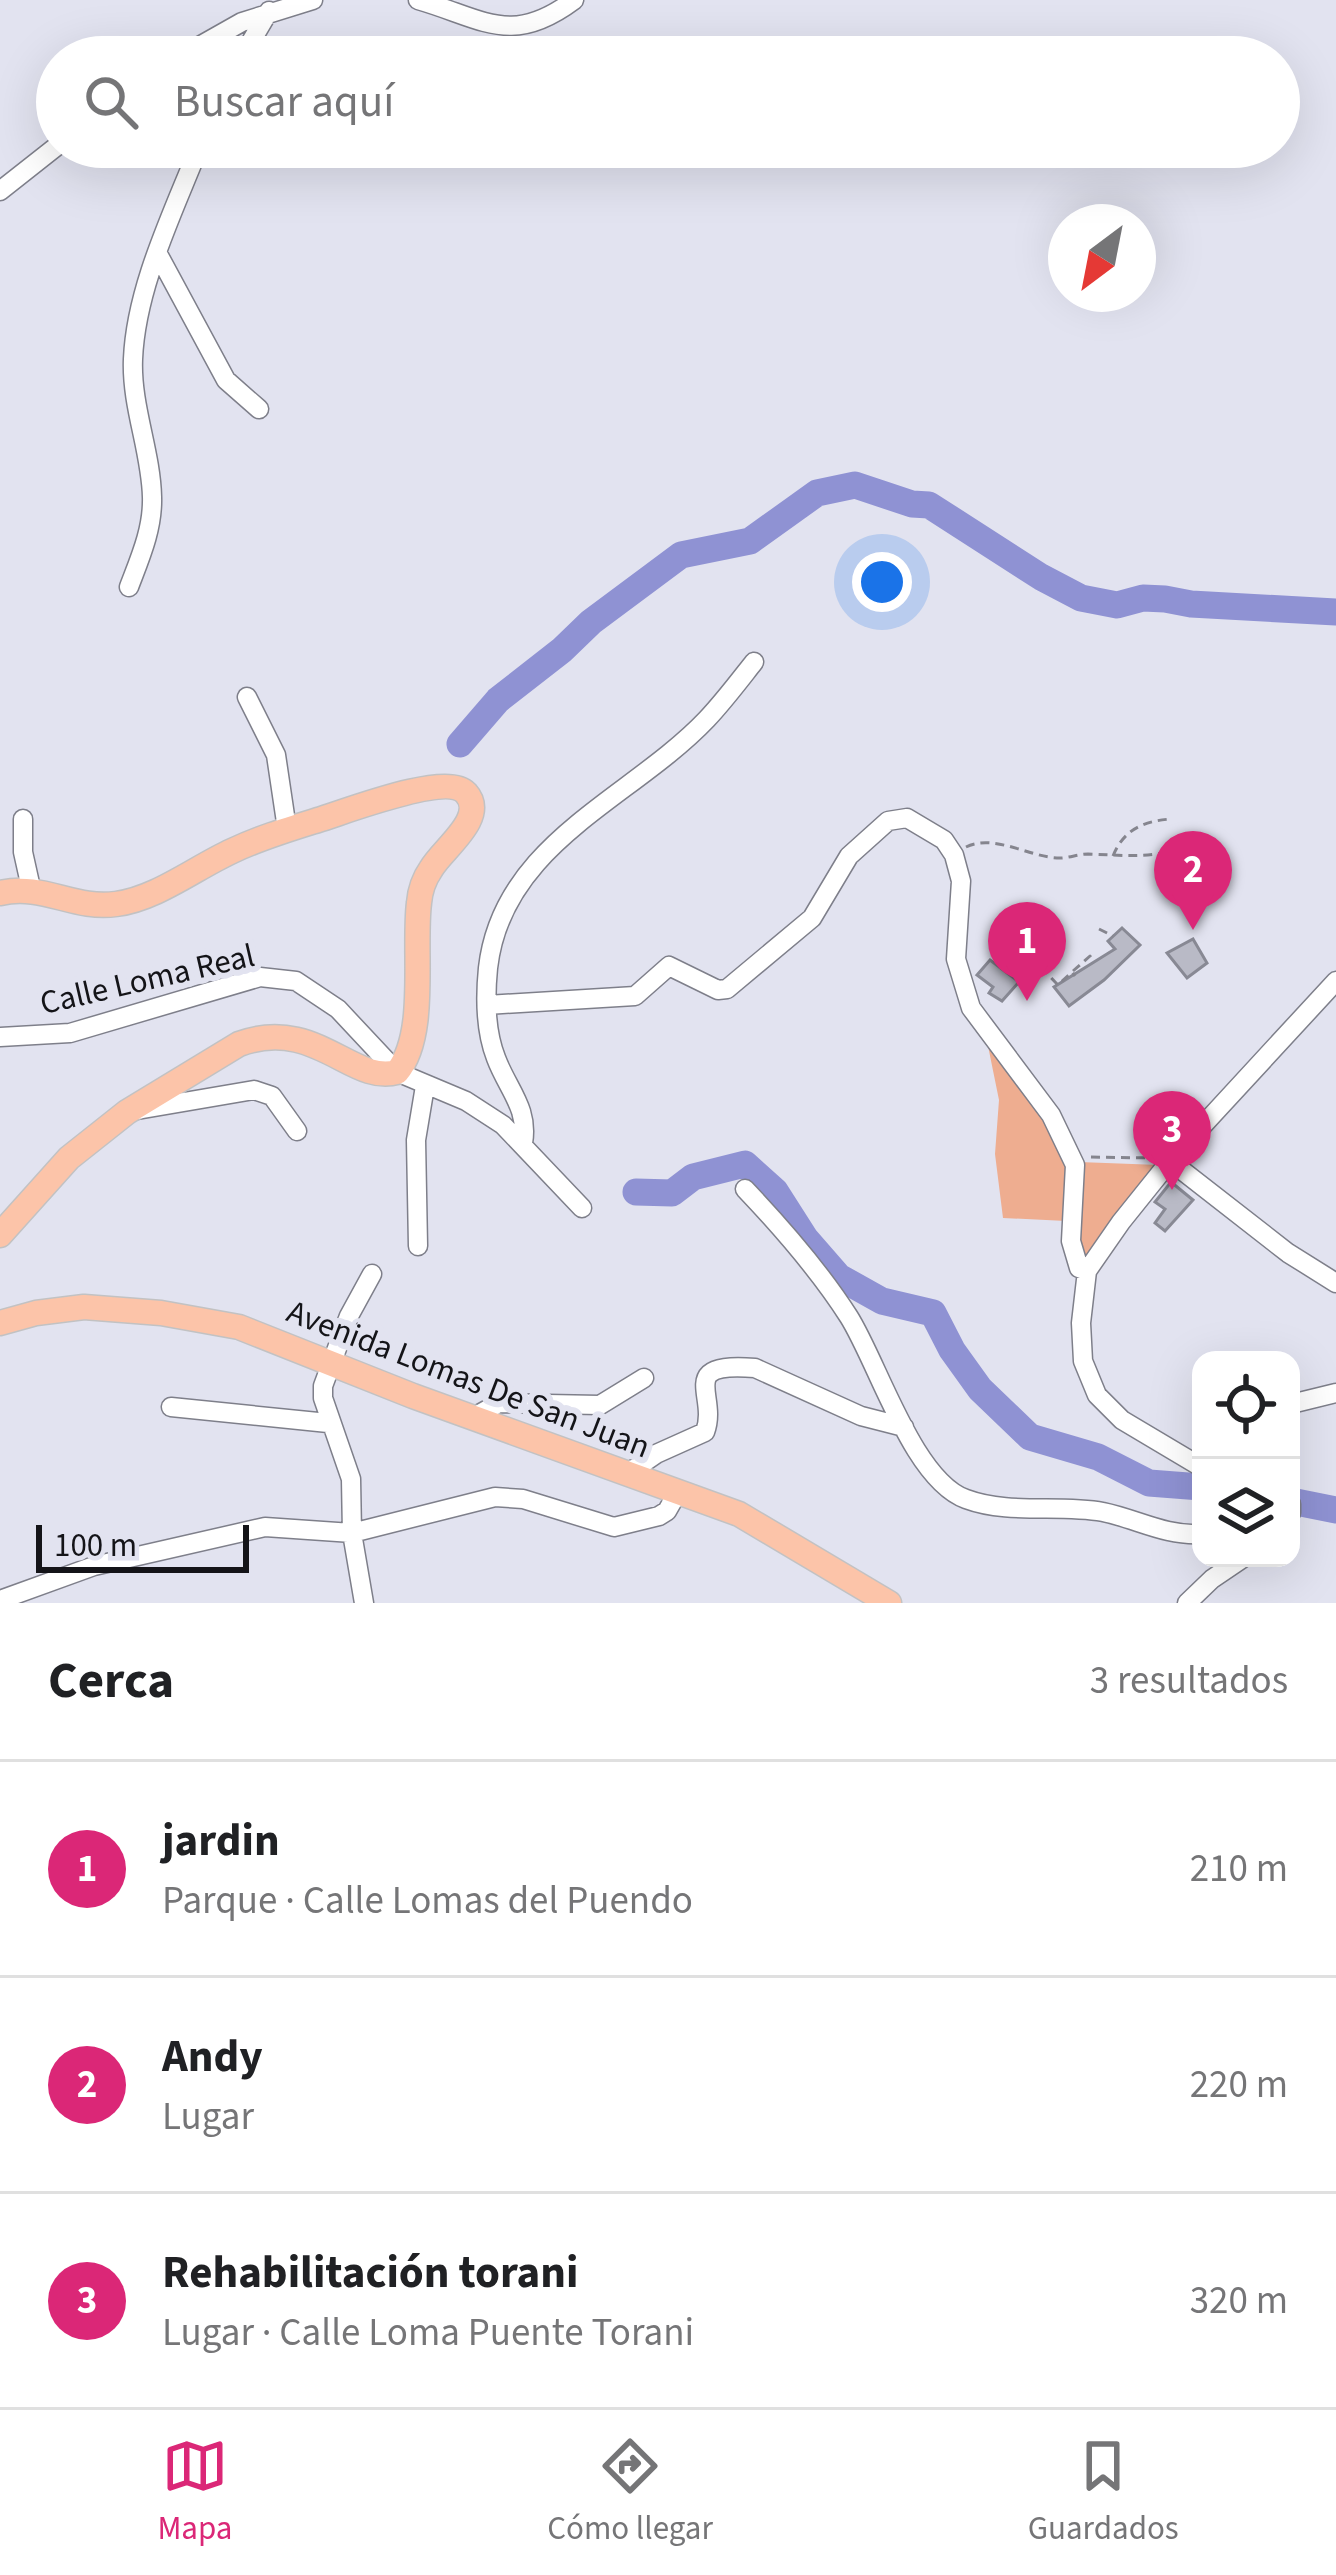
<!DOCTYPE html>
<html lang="es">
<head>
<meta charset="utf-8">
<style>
	body { margin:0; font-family:"Source Sans 3",sans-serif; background:#f2f2f2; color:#202124 }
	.controls { position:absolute; right:36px; bottom:36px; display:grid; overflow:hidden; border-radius:24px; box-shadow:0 12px 48px #0002 }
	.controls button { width:108px; height:108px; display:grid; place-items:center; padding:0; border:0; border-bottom:3px solid #e0e0e0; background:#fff; color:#202124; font:60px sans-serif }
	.compass { position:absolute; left:1048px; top:204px; width:108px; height:108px; border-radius:50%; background:#fff; box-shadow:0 12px 48px #0002; rotate:212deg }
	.scale { position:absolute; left:36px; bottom:30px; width:213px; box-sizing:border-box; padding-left:12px; border:6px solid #141418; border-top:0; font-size:33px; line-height:42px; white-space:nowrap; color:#141418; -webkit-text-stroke:9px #e2e3f0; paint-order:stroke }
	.you { position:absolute; left:882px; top:582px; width:42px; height:42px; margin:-30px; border:9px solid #fff; border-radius:50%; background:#1a73e8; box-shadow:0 0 0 18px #1a73e833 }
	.badge { display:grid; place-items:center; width:78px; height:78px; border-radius:50%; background:#db2777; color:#fff; font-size:39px; font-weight:700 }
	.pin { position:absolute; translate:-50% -99px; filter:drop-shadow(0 3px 6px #0008) }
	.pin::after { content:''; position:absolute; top:63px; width:42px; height:36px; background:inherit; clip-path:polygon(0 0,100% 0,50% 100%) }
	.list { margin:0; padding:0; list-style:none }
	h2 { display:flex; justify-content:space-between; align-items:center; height:156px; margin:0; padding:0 48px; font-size:51px }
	h2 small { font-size:39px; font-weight:400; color:#757577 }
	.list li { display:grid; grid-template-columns:78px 1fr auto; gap:36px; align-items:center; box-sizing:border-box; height:216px; padding:0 48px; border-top:3px solid #e0e0e0 }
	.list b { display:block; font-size:45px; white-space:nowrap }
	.list p { margin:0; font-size:39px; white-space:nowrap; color:#757577 }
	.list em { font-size:39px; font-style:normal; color:#757577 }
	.icon { flex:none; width:66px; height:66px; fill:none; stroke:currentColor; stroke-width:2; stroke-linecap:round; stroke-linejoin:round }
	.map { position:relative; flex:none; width:1336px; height:1603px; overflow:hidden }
	.search { position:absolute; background:#fff; box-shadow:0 12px 48px #0002; left:36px; right:36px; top:36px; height:132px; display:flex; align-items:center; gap:30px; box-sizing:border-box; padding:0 42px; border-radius:66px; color:#757577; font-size:45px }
	.sheet { height:804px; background:#fff }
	nav { display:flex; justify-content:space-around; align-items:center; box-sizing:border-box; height:168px; border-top:3px solid #e0e0e0; background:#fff; font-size:33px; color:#757577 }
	nav a { display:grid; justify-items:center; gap:6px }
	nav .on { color:#db2777 }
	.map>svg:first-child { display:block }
</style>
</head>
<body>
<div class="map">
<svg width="1336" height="1603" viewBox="0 0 1336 1603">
	<rect width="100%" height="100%" fill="#e2e3f0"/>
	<!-- green -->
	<path fill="#eead90" d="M987,1041l49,59 36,73 -6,48 -63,-3 -8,-64 4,-54z
		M1079,1162l80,3 -76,99 -6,-21z"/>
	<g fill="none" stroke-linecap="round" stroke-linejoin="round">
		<!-- river -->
		<path stroke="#8f92d3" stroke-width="27" d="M460,744l38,-44 64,-50 29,-28 90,-67 69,-14 67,-48 38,-8 57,19 17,1 112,72 40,21 36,7 26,-7 22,1 26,5 145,8
			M636,1192l36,1 21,-16 52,-13 30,27 30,47 34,39 43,24 51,12 19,37 28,39 50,48 68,20 51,26 52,4
			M1291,1501l45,9"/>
	</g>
	<!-- building -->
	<path fill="#b9bac6" stroke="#888994" stroke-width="3" d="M1122,928l18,17 -36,35 -35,26 -15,-19 61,-38 -7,-8z
		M1193,939l14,24 -20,15 -20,-25z
		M990,960l29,22 -17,19 -13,-8 4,-6 -16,-12z
		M1171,1182l22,18 -28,31 -10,-8 10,-14 -10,-7z"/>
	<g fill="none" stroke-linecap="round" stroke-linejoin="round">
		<defs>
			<path id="minor" d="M418,0c66,19 93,47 156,0
				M180,57l62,-35 71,-22
				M242,57l27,-46
				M0,191l57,-45
				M158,254l68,126 33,29
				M129,587c11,-29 24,-58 23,-90 -1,-46 -21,-91 -19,-138 3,-72 40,-146 66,-212
				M247,697l29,58 11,74
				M23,819v33l8,36
				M487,1005l148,-9 34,-30 49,24 9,-1 85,-71 37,-62 39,-35 19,-3 37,22 10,15 7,26 -5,78 15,49 80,107 24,50 -4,76 8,27 8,3
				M0,1037l70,-4 190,-56 36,4 42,28 59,63 69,29 37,24 79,83
				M137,1110l117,-20 18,6 25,35
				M523,1143c6,-35 -15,-53 -27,-85 -11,-28 -11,-60 -8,-90 14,-125 143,-169 219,-249 17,-18 32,-38 47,-57
				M1170,1161l118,92 48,30
				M745,1189c38,40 74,81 104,128 29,46 64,163 117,182 43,16 93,5 137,13 34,7 62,24 98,22
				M418,1246l-2,-106 9,-54
				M1291,1404l45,-11
				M171,1407l157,16
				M472,1418l27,-15 101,2 44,-27
				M1201,1467l-79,-47 -25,-25 -14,-34 -2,-38 6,-52 34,-49 49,-61 166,-180
				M627,1474l29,-20 49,-22c14,-37 -30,-70 50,-64l106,48 43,11
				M1291,1504v9
				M0,1600l94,-34 171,-39 87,6 143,-36 28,2 91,28 45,-11 8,-5 12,-21
				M364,1603l-12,-70 -1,-54 -28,-81v-12l26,-70 23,-42
				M1187,1603l25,-24 31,-21"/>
			<path id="major" d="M0,893c43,-10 74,17 116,11 40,-5 79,-36 116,-53 27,-13 57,-22 86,-31 27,-8 128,-48 148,-27 22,25 -24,56 -35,76 -7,10 -11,22 -12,34 -6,48 9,132 -22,169 -45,13 -82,-56 -158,-28l-112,68 -58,46 -69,77
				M0,1323l36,-10 48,-6 77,6 78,14 174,69 326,118 150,89"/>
		</defs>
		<!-- minor casing -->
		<use href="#minor" stroke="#7e7f8a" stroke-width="21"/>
		<!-- major casing -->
		<use href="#major" stroke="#c2c2c3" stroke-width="27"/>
		<!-- path -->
		<path stroke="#85858e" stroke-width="3" stroke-dasharray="9 6" stroke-linecap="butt" d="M966,847c29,-14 64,11 94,11 9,0 19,-4 28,-4 35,1 61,5 95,-6
			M1113,856c11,-27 31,-35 58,-37
			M1099,929l14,7
			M1041,967l17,18 14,-13 3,4
			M1073,971l17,-15 2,4
			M1091,1157l62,1"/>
		<!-- minor -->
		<use href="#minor" stroke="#fff" stroke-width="18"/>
		<!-- major -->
		<use href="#major" stroke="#fcc4a9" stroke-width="24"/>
	</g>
	<g text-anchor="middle" stroke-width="12" stroke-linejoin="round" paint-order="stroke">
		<!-- street labels -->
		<g font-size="33" fill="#141418" stroke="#e2e3f0">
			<text transform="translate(147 978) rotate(-13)" y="12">Calle Loma Real</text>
			<text transform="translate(469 1378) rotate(21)" y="12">Avenida Lomas De San Juan</text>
		</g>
	</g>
</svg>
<div class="controls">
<button><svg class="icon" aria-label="locate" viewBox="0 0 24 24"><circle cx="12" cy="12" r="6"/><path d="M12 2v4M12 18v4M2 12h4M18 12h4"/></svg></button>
<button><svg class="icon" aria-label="layers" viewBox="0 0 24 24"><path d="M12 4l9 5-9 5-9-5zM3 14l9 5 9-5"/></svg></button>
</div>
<svg class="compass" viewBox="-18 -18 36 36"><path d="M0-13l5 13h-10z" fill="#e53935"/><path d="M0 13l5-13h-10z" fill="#757577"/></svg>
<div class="scale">100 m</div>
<div class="you"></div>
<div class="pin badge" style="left:1027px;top:1001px">1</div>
<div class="pin badge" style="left:1193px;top:930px">2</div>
<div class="pin badge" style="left:1172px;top:1190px">3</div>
<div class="search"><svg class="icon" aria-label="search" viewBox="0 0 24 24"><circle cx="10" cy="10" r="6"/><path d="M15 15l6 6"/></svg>Buscar aquí</div>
</div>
<section class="sheet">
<h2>Cerca<small>3 resultados</small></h2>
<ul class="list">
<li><span class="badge">1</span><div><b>jardin</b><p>Parque · Calle Lomas del Puendo</p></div><em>210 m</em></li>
<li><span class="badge">2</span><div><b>Andy</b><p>Lugar</p></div><em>220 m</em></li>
<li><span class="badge">3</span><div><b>Rehabilitación torani</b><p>Lugar · Calle Loma Puente Torani</p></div><em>320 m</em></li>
</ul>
</section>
<nav>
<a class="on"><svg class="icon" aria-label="map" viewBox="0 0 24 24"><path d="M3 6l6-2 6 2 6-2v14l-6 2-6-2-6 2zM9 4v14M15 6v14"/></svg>Mapa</a>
<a><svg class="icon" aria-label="directions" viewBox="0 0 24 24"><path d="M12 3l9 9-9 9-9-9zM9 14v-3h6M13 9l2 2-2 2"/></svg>Cómo llegar</a>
<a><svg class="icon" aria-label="saved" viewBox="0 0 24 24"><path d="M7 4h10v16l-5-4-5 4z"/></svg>Guardados</a>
</nav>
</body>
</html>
